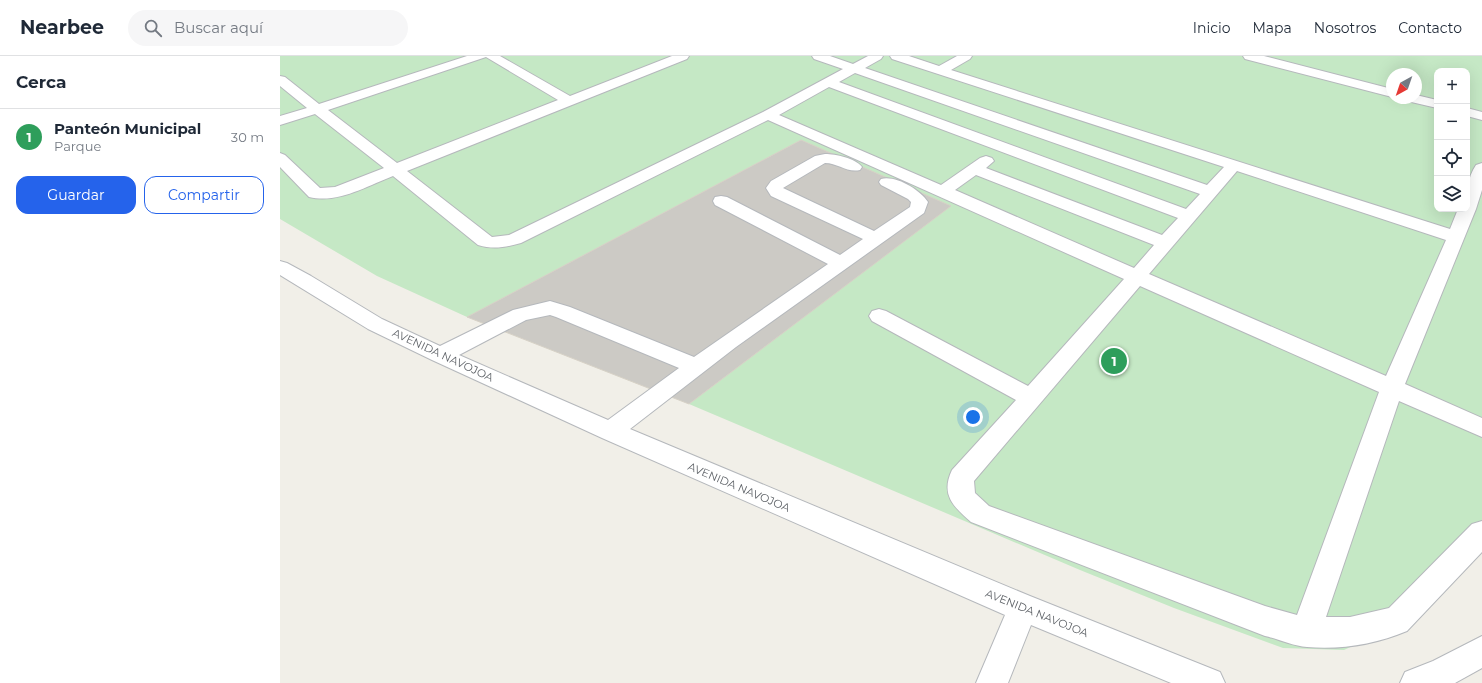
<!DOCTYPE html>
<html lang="es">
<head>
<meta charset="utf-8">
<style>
	body { margin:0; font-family:Montserrat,sans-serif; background:#f6f6f7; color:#1f2937 }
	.controls { position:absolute; right:12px; top:12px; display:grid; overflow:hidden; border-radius:8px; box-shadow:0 4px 16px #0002 }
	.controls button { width:36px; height:36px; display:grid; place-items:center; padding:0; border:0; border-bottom:1px solid #e0e1e3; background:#fff; color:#1f2937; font:20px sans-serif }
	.compass { position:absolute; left:1106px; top:12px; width:36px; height:36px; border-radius:50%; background:#fff; box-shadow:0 4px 16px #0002; rotate:220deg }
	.you { position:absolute; left:693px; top:361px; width:14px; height:14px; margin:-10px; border:3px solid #fff; border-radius:50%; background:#1a73e8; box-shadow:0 0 0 6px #1a73e833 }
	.badge { display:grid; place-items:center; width:26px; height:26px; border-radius:50%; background:#2563eb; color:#fff; font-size:13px; font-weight:700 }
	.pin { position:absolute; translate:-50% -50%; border:2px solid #fff; box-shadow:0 1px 4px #0006 }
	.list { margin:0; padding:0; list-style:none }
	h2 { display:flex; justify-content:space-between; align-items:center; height:52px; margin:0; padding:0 16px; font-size:17px }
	h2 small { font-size:13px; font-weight:400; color:#747a83 }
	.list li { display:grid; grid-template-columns:26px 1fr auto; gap:12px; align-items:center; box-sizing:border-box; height:56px; padding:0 16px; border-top:1px solid #e0e1e3 }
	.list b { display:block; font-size:15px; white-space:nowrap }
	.list p { margin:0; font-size:13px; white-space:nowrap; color:#747a83 }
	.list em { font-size:13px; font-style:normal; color:#747a83 }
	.actions { display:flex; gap:8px; padding:12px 16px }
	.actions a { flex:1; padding:9px 0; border:1px solid #2563eb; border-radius:12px; text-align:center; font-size:14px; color:#2563eb }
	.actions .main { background:#2563eb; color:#fff }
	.icon { flex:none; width:22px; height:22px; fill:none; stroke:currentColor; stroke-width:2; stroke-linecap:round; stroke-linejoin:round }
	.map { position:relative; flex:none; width:1202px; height:627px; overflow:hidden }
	header { display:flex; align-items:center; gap:24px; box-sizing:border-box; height:56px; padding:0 20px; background:#fff; border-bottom:1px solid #e0e1e3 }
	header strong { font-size:19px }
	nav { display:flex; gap:22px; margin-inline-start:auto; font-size:14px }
	.search { width:280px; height:36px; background:#f6f6f7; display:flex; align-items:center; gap:10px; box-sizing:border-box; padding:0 14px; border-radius:22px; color:#747a83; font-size:15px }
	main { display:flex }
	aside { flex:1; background:#fff }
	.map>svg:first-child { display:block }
</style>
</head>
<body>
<header>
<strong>Nearbee</strong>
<div class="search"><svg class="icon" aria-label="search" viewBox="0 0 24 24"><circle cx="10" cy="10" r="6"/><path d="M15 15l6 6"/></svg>Buscar aquí</div>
<nav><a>Inicio</a><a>Mapa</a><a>Nosotros</a><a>Contacto</a></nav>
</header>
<main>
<aside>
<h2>Cerca<small></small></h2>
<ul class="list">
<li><span class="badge" style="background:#2e9e5b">1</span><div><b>Panteón Municipal</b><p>Parque</p></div><em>30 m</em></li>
</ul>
<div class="actions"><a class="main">Guardar</a><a>Compartir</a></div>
</aside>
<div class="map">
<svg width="1202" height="627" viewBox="0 0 1202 627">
	<rect width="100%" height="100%" fill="#f1efe8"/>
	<!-- green -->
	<path fill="#c5e8c5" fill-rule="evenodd" d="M0,0h1202v487l-97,88 -41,19 -61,-2 -109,-40 -94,-38 -391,-166 261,-198 -149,-66 -334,177 -90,-41 -97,-57zM1157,15h30v138h-30zM1112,18h24v24h-24z"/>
	<!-- building -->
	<path fill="#cccac5" stroke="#d6d1c6" d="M521,84l150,66 -262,198 -222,-87z"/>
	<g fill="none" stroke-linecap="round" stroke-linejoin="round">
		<defs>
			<path id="minor" d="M187,0h33l70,40 102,-40h17l-2,3 -280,112 85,66 17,-2 254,-123 80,-43 -29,-10 -2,-3h18l23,8 15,-8h15l-2,3 -16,9 342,117 17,-18 -332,-108 -2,-3h19l30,10 18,-10h15l-2,3 -19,11 499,159 8,-20h9c0,-16 0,-31 9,-44l6,-2v27l-6,19 -71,175 77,34v19l-83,-36 -73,216h24l39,-9 83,-84 10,-3v31l-75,79c-31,13 -66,19 -100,16 -14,-1 -29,-8 -42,-11l-294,-114c-17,-15 -31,-27 -19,-52l64,-70 -144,-79 -3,-5 3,-5 7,-2 7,2 142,75 96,-107 -356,-159 -247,123c-15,4 -27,7 -43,2l-85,-69c-26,10 -55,28 -84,21l-29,-30v-14l5,2 35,33 15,-1 49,-19 -69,-54 -35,11v-9l27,-8 -27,-22v-10l5,1 34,27zM206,1l72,43 -161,63 -69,-53zM575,17l345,121 -14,15 -347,-127zM549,31l349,131 -16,17 -176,-67 8,-7 -2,-3 -6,-2 -6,2 -39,27 -162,-70zM957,115l209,69 -60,136 -237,-102zM696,119l178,70 -20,23 -179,-78zM860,230l239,106 -82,223 -32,-9 -276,-100 -14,-13 -1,-12z
				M963,0h21l128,33v8l-147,-38z
				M1136,39l21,5v8l-30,-7 -2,-3h11z
				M1187,52l15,4v8l-15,-4z
				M545,98c11,0 30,4 37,13l-2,3c-13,3 -22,-7 -35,-7l-42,25 91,43 36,-24 1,-5 -3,-3 -27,-14 -2,-3 2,-3c15,-4 39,11 47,23l-4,11 -188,134 -106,82 400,167 190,76 5,11h-54l-140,-58 -23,58h-32l29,-68 -403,-177 -170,-78 -64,-31 -88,-54v-14l7,2 24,13 71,43 58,27 73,-36 37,-9 20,6 124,50 134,-93 -113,-59 -2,-4 2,-4 6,-1 6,1 113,58 23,-16 -92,-43 -5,-8 5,-7 44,-25zM270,259l6,2 123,51 -71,52 -149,-65 67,-35z
				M1202,580v32l-27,15h-55l5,-11 28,-11z"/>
		</defs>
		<!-- minor casing -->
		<use href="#minor" stroke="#b5b8bc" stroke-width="2"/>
		<!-- minor -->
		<use href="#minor" fill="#fff" fill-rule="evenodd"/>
	</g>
	<g text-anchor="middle" stroke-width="3.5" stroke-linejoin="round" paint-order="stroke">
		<!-- street labels -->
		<g font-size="11" fill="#5f6368" stroke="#fff">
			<text transform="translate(163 299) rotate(25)" y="4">AVENIDA NAVOJOA</text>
			<text transform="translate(459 431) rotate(23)" y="4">AVENIDA NAVOJOA</text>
			<text transform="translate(757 557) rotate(22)" y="4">AVENIDA NAVOJOA</text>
		</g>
	</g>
</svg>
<div class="controls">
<button>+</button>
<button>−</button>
<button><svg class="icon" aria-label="locate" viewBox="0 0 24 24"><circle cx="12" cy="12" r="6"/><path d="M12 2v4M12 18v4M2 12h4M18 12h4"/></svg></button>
<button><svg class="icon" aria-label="layers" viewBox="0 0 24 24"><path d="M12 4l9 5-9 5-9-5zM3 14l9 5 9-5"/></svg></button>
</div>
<svg class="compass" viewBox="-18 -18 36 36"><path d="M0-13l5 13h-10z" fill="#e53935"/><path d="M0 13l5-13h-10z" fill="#747a83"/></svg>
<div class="you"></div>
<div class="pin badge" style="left:834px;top:305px;background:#2e9e5b">1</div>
</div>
</main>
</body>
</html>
